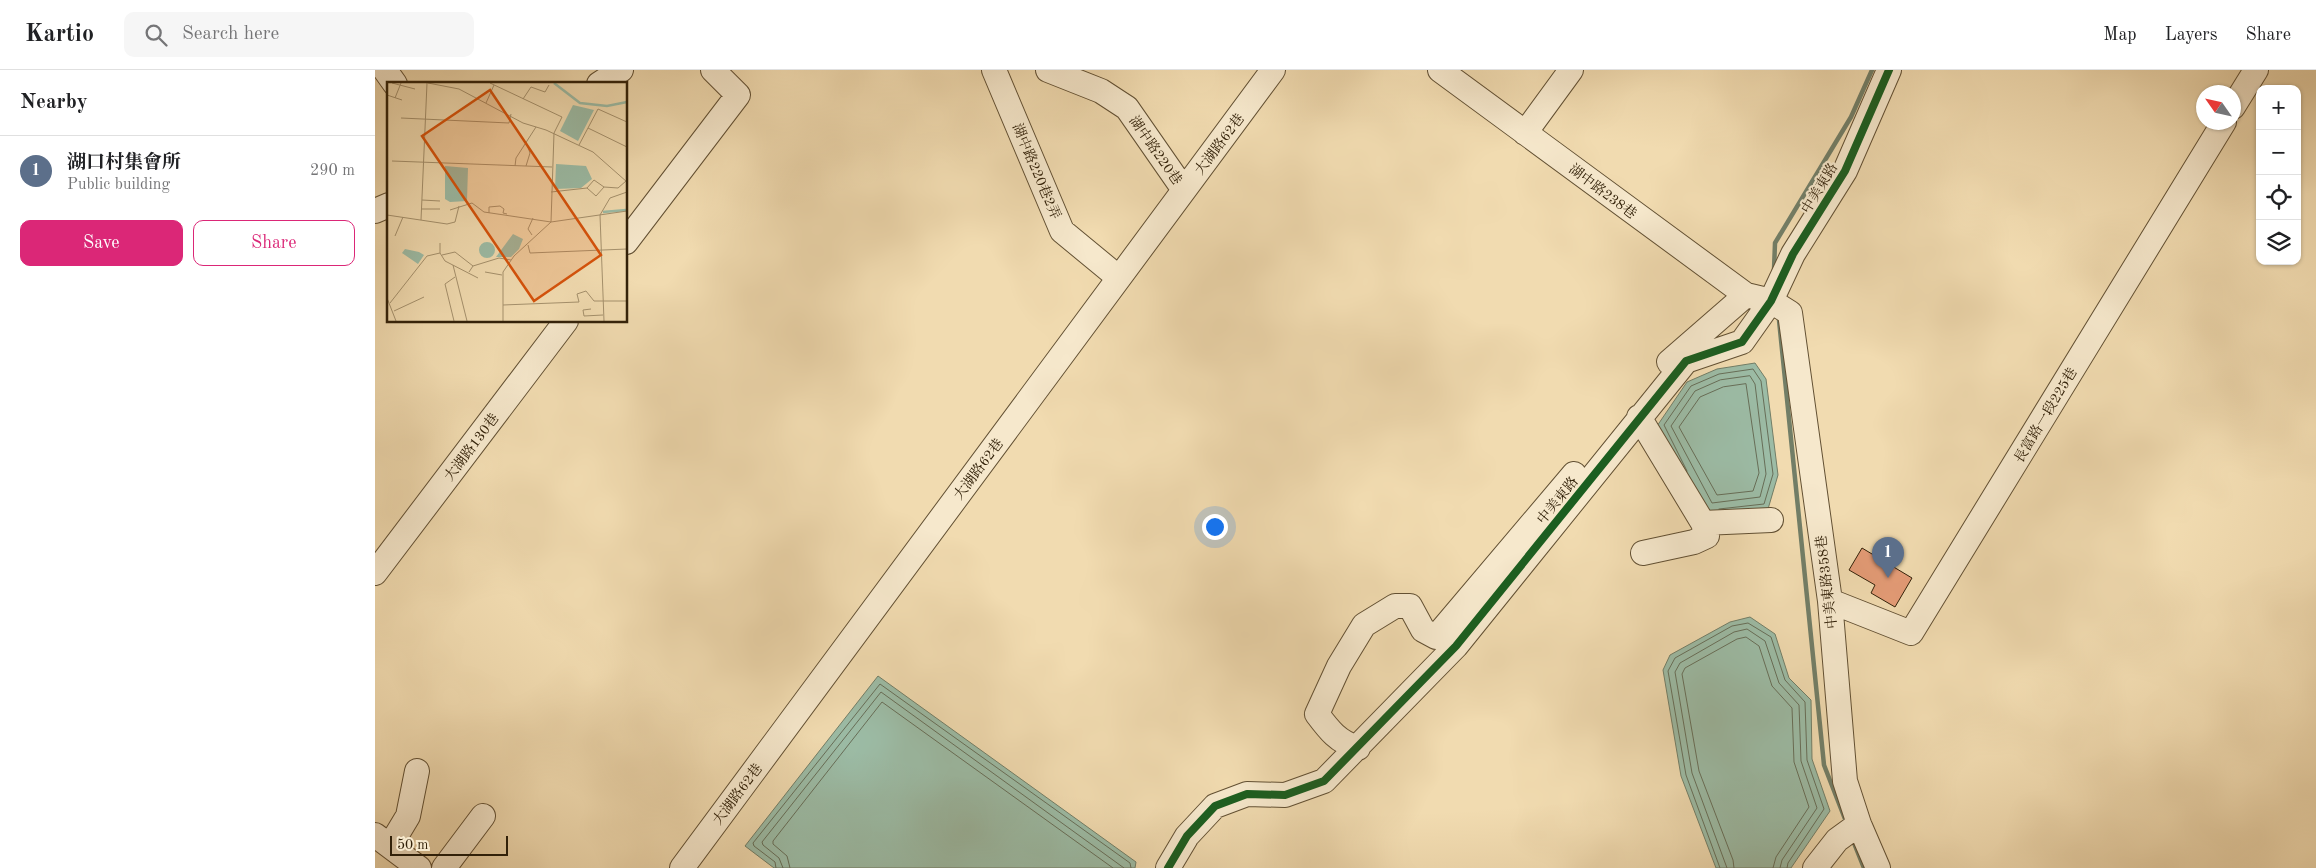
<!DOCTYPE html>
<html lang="en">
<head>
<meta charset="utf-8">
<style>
	body { margin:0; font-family:"Old Standard TT","Noto Serif TC",serif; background:#f6f6f6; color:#202124 }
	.controls { position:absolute; right:15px; top:15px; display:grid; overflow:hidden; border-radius:10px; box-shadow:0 1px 4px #0004 }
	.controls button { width:45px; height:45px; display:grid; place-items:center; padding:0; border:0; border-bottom:1px solid #e0e0e0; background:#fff; color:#202124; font:25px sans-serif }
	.compass { position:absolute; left:1821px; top:15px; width:45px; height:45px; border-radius:50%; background:#fff; box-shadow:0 1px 4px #0004; rotate:304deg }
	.scale { position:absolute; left:15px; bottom:12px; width:118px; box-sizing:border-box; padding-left:5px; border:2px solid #322109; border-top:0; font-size:14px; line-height:18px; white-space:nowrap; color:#322109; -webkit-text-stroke:4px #f6e8cc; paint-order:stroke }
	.you { position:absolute; left:839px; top:456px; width:18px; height:18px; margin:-12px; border:4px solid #fff; border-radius:50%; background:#1a73e8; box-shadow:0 0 0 8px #1a73e833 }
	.badge { display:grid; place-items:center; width:32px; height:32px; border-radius:50%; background:#db2777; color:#fff; font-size:16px; font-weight:700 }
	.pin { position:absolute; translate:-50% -41px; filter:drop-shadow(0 1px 2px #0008) }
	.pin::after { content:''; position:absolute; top:26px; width:18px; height:15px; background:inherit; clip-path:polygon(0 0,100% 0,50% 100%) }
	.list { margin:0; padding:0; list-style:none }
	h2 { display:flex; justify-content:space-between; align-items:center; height:65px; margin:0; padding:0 20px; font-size:21px }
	h2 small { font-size:16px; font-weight:400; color:#757577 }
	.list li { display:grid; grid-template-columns:32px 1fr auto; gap:15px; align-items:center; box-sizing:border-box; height:70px; padding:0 20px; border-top:1px solid #e0e0e0 }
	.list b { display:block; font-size:19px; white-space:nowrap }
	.list p { margin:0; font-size:16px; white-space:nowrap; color:#757577 }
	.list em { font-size:16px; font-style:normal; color:#757577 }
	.actions { display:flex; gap:10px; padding:15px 20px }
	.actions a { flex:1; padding:11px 0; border:1px solid #db2777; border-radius:10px; text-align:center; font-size:18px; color:#db2777 }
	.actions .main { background:#db2777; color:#fff }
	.icon { flex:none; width:28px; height:28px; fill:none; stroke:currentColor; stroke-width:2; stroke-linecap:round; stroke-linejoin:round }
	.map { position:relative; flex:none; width:1941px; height:798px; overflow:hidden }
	header { display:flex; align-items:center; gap:30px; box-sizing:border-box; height:70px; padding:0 25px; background:#fff; border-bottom:1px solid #e0e0e0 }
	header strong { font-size:24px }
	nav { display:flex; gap:28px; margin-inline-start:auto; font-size:18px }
	.search { width:350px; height:45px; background:#f6f6f6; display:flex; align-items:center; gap:12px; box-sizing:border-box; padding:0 18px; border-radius:10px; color:#757577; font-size:19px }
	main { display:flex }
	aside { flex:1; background:#fff }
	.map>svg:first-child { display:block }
</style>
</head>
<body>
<header>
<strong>Kartio</strong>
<div class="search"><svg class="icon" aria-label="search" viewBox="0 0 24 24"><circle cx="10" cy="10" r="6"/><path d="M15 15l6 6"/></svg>Search here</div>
<nav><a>Map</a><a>Layers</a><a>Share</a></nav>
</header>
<main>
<aside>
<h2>Nearby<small></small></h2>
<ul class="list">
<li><span class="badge" style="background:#5c6f8a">1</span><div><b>湖口村集會所</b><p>Public building</p></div><em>290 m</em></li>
</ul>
<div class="actions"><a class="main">Save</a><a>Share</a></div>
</aside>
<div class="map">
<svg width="1941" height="798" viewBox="0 0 1941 798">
	<rect width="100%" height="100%" fill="#f1dbb0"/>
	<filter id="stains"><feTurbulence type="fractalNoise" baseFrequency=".004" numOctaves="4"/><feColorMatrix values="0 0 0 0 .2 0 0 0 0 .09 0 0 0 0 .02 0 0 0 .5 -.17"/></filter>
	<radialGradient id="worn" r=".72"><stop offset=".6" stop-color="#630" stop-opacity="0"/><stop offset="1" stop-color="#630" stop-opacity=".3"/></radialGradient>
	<!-- water -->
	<path fill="#9cbca6" stroke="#727e67" d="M1380,293l11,16 12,96 -10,34 -62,7 -49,-90 30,-44 30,-13z
		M1375,547l25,17 14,44 22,22 1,59 18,52 -39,57h-75l-35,-92 -18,-106 7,-15 60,-33z
		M503,606l258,186 -1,6h-361l-29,-22z"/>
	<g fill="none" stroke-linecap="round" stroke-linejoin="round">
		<!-- shore -->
		<path stroke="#676e58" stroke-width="1" d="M1375,306l5,8 11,90 -6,23 -48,6 -41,-77 24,-35 25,-11z
			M1371,314l13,89 -6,18 -36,4 -38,-68 21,-30 23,-10z
			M1312,401l-23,-46 27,-39 28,-12 34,-5 8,12 12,93 -9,30 -45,5
			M401,798l-1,-6 -21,-16 -1,-3 127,-159 250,179 1,5
			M408,798l-4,-10 -16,-13 -1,-3 119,-150 243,176
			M415,798l-3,-12 -14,-12v-3l109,-139 231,166
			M1345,798l-34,-93 -18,-104 7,-13 57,-32 16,-3 23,14 14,43 20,22 2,58 17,49 -36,54 -1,5
			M1352,798l-35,-95 -17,-101 5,-9 54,-31 13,-3 18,12 14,42 20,22 2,56 16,47 -35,52 -2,8
			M1359,798l-1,-8 -34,-89 -17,-97 3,-6 52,-29 9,-2 13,9 13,40 20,22 2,54 15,45 -33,50 -3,11"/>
		<!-- stream -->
		<path stroke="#727e67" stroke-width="4.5" d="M1399,200l1,-27 76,-126 21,-47
			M1404,250l45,445 21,54
			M1479,773l10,25"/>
	</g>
	<!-- building -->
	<path fill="#e59c77" stroke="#322109" d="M1487,478l50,30 -17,29 -24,-14 4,-8 -26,-15z"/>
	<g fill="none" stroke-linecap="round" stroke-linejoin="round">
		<defs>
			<path id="minor" d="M10,0l10,14
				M619,0l68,161 57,47
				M673,0l53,21 26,17 57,82
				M1065,0l306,225 25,6 19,12 40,288 15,180 14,43 19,44
				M224,14l22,-14
				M1858,37l23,-37
				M1150,63l46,-63
				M0,141l14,-6
				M251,172l112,-147 -25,-25
				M1294,292l77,-67
				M1264,347l64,106 68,-3
				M1268,483l51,-11 13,-6 -4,-13
				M0,503l191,-252
				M1455,531l81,32 313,-511
				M983,678c-20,-6 -29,-18 -41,-34l22,-48 25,-41 31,-19h15l13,24 13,7 138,-163
				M0,765l44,33
				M15,776l18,-30 9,-45
				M69,798l39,-52
				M307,798l591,-798
				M793,798l19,-32 28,-30 32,-12 38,1 39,-14 132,-135 230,-285 56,-19 29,-41 22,-47 52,-83 44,-101
				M1440,798l22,-28 22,-16"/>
		</defs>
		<!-- minor casing -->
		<use href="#minor" stroke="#625033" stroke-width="26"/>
		<!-- minor -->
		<use href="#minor" stroke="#f6e8cc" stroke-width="24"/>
		<defs>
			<path id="cycleway" d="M793,798l19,-32 28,-30 32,-12 38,1 39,-14 132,-135 230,-285 56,-19 29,-41 22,-47 52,-83 44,-101"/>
		</defs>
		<!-- cycleway casing -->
		<use href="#cycleway" stroke="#f6e8cc" stroke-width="11"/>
		<!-- cycleway -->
		<use href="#cycleway" stroke="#1b5e20" stroke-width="8"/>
	</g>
	<g text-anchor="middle" stroke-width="4.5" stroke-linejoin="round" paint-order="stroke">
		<!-- street labels -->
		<g font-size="14" fill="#322109" stroke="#f6e8cc">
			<text transform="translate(844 74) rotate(-53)" y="5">大湖路62巷</text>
			<text transform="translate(781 80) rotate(55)" y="5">湖中路220巷</text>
			<text transform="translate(662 101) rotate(67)" y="5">湖中路220巷2弄</text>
			<text transform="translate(1444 118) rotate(-59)" y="5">中美東路</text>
			<text transform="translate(1228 121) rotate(37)" y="5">湖中路238巷</text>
			<text transform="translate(1670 345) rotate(-59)" y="5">長富路一段225巷</text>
			<text transform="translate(96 377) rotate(-53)" y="5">大湖路130巷</text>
			<text transform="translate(603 399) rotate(-53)" y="5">大湖路62巷</text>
			<text transform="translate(1182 430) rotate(-51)" y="5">中美東路</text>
			<text transform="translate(1451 512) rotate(-97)" y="5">中美東路358巷</text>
			<text transform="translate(362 724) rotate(-53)" y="5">大湖路62巷</text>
		</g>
	</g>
	<!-- overview -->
	<g transform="translate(12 12)">
		<rect width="240" height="240" fill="#f1dbb0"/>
		<path d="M186,23l21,5 -16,31 -18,-10zM169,82l30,2 6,13 -11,9 -26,1zM58,84l23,2 -1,33 -17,1 -5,-3zM126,152l10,5 -4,10 -8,8h-15zM92 168a8 8 0 1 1 16 0a8 8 0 1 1-16 0ZM18,167l14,3 5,3 -6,9 -16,-11z" fill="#9cbca6"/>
		<path fill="none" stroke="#9cbca6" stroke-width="2.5" d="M167,1l26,20 27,3 20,-4M216,130l23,-2"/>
		<path fill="none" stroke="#a5916d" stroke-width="1" d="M5,1l23,6M41,1l31,6 64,34 23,7 47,22 34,30M103,1l72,34 -8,16 -3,89M0,13l15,5M8,16l6,-15M136,17l8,-12 14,5 4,-7M99,21l8,-18M14,36l108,5 2,-9M201,46l39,19M139,60l4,11 -4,13M192,63l19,-36 29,13M5,79l160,6M128,84l1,-8 20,-31M217,105l14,1 8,-7M200,106l9,8 8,-9M164,110l36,-4 7,-8 10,7M35,118l18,1M34,127h19M63,128l22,-7 12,9 67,10 76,-11M102,131v-6l11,-1 4,3 -1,4 4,1M0,133l60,9 8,-2 4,-16M34,138l6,-137M145,153l-4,-6 5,-11M8,154l8,-19M53,161v10l5,8 33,17M141,163l2,8 97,-4M55,173l13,-3 18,14 -4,6M66,183l14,56M86,184l26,-8 12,2M98,190l17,3M0,216l9,23M3,221l37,-47 13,-3M116,223l76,-3 -2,-8 9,-3 8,10h33M204,227l-8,1 1,6 19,-1M7,229l30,-14M67,239l-9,-37 10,-7M116,239v-49l11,-16 37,-34M217,239l-4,-106 10,-17 17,-6"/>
		<path fill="#d6530c" fill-opacity="0.15" stroke="#d6530c" stroke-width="2.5" d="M103,8l111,165 -67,46 -112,-165z"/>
		<rect width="240" height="240" fill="none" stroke="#322109" stroke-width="2.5"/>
	</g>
	<rect width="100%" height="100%" filter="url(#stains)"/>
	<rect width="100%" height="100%" fill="url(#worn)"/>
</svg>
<div class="controls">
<button>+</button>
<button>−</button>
<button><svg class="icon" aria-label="locate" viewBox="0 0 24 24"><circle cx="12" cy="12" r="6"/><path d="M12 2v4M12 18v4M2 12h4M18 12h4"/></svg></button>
<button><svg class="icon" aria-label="layers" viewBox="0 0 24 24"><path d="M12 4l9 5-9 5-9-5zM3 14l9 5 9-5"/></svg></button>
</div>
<svg class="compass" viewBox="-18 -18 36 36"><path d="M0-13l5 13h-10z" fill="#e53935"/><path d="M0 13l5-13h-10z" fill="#757577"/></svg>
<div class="scale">50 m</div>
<div class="you"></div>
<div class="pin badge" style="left:1513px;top:508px;background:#5c6f8a">1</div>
</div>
</main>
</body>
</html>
